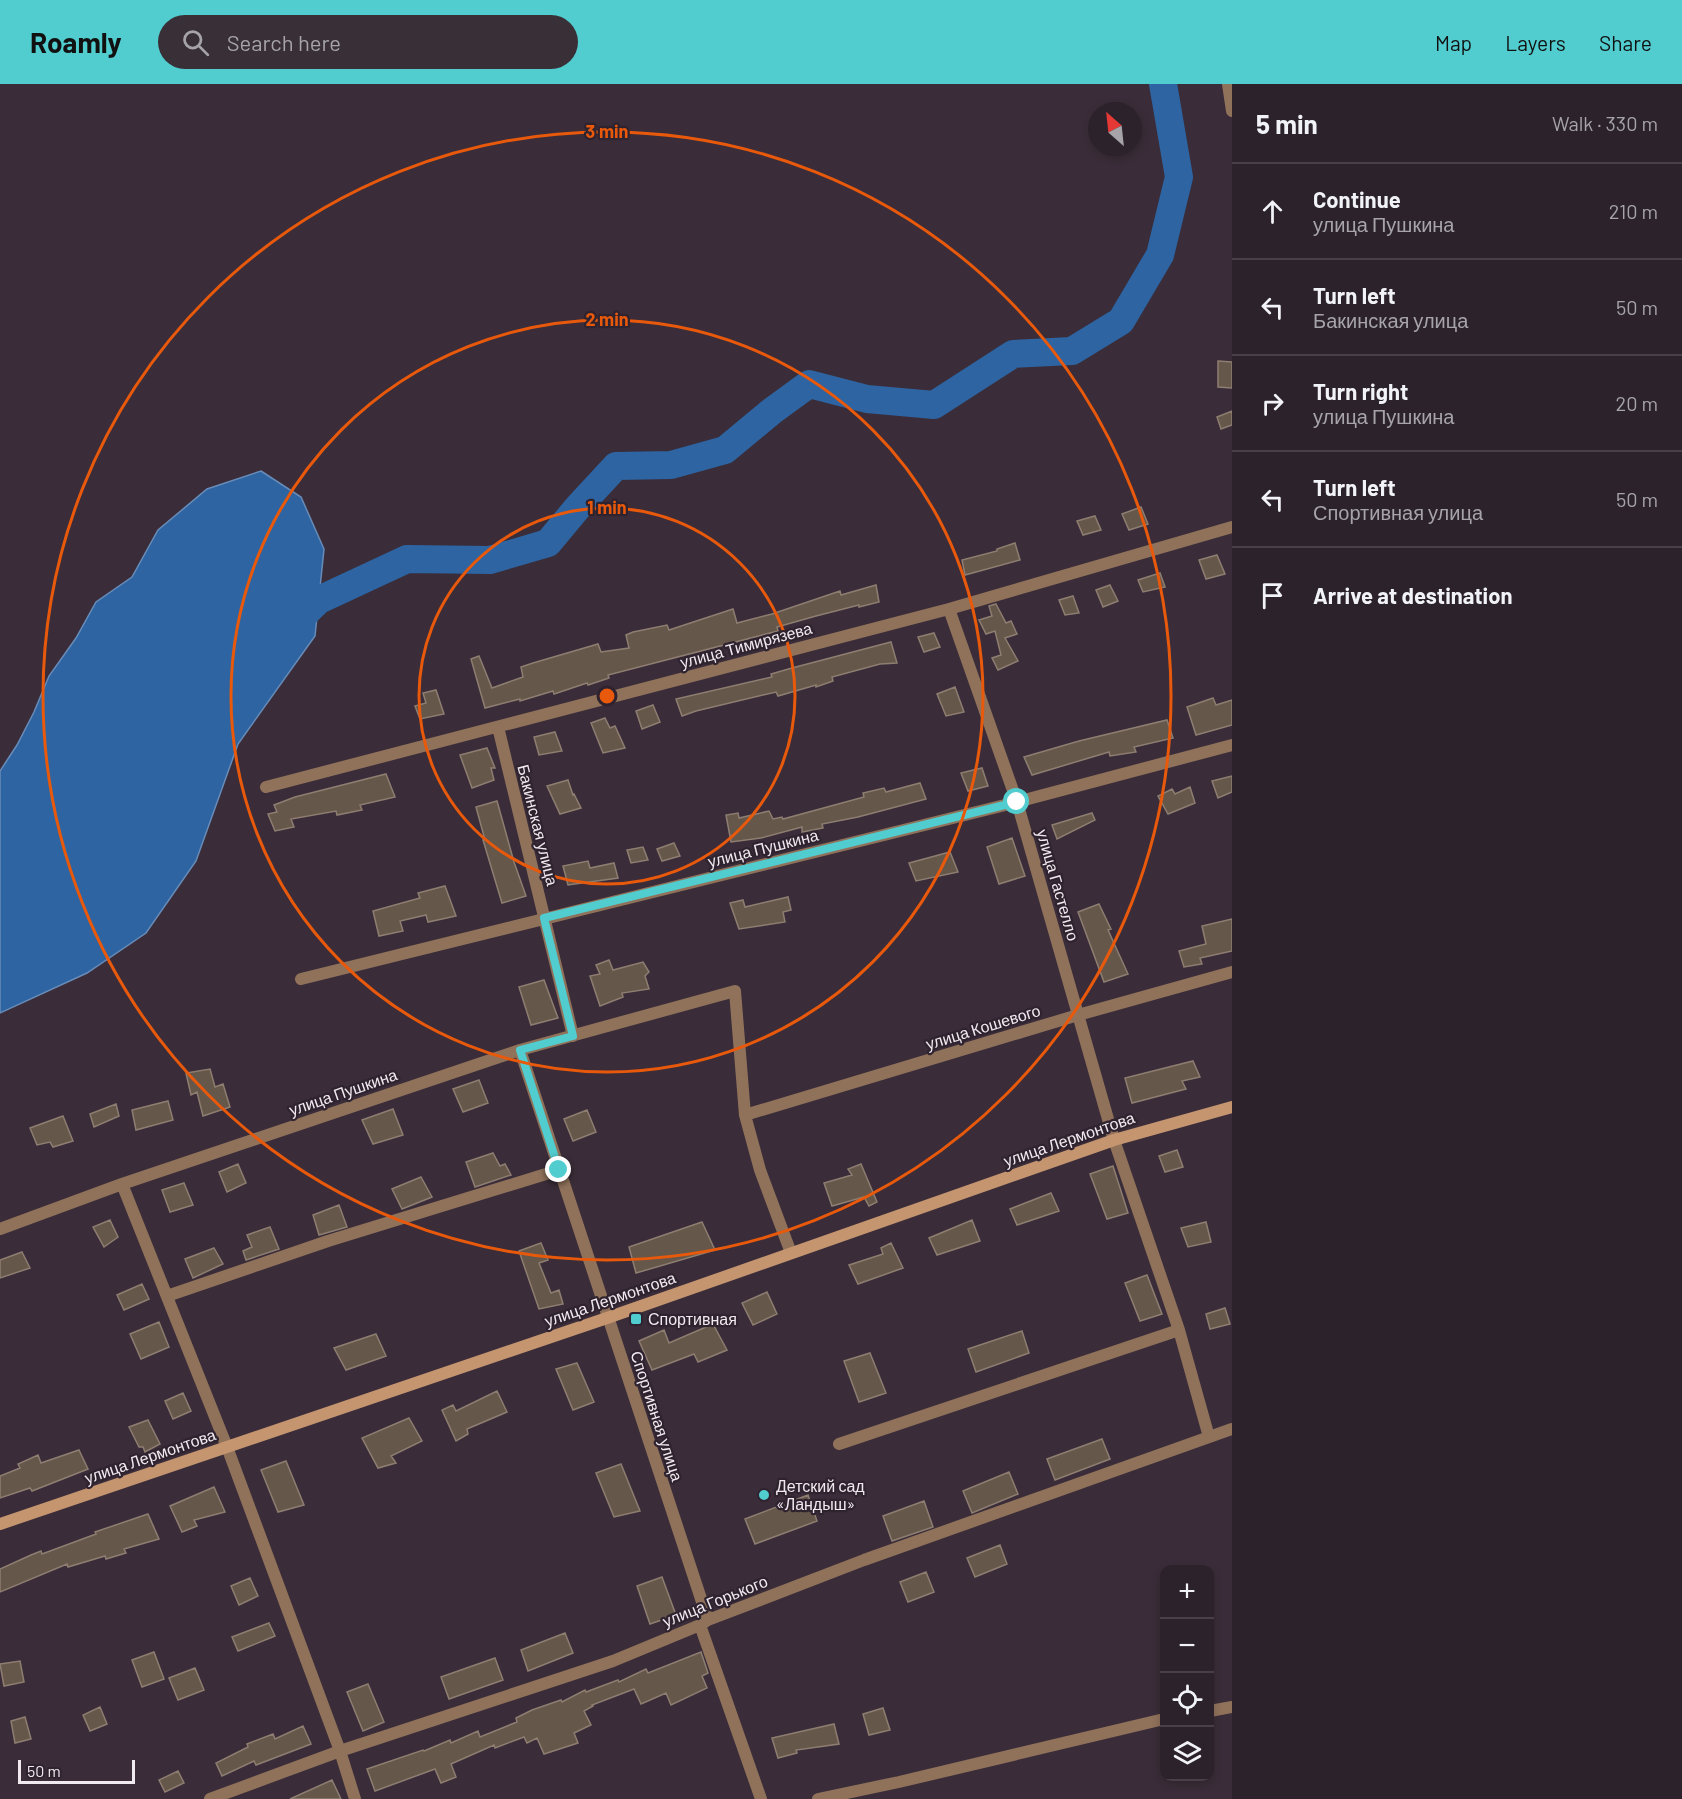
<!DOCTYPE html>
<html lang="en">
<head>
<meta charset="utf-8">
<style>
	body { margin:0; font-family:Barlow,sans-serif; background:#382f37; color:#f1f3f6 }
	.controls { position:absolute; right:18px; bottom:18px; display:grid; overflow:hidden; border-radius:12px; box-shadow:0 3px 9px #0003 }
	.controls button { width:54px; height:54px; display:grid; place-items:center; padding:0; border:0; border-bottom:2px solid #483f47; background:#2c222b; color:#f1f3f6; font:30px sans-serif }
	.compass { position:absolute; left:1088px; top:18px; width:54px; height:54px; border-radius:50%; background:#2c222b; box-shadow:0 3px 9px #0003; rotate:333deg }
	.scale { position:absolute; left:18px; bottom:15px; width:117px; box-sizing:border-box; padding-left:6px; border:3px solid #f1e9f0; border-top:0; font-size:16px; line-height:21px; white-space:nowrap; color:#f1e9f0; -webkit-text-stroke:4px #2f232f; paint-order:stroke }
	.stop { position:absolute; width:18px; height:18px; margin:-14px; border:4px solid #52cdcf; border-radius:50%; background:#fff }
	.stop.end { background:#52cdcf; border-color:#fff; box-shadow:0 2px 6px #0008 }
	.list { margin:0; padding:0; list-style:none }
	h2 { display:flex; justify-content:space-between; align-items:center; height:78px; margin:0; padding:0 24px; font-size:26px }
	h2 small { font-size:20px; font-weight:400; color:#a6a4a9 }
	.list li { display:grid; grid-template-columns:39px 1fr auto; gap:18px; align-items:center; box-sizing:border-box; height:96px; padding:0 24px; border-top:2px solid #483f47 }
	.list b { display:block; font-size:22px; white-space:nowrap }
	.list p { margin:0; font-size:20px; white-space:nowrap; color:#a6a4a9 }
	.list em { font-size:20px; font-style:normal; color:#a6a4a9 }
	.icon { flex:none; width:33px; height:33px; fill:none; stroke:currentColor; stroke-width:2; stroke-linecap:round; stroke-linejoin:round }
	.map { position:relative; flex:none; width:1232px; height:1715px; overflow:hidden }
	header { display:flex; align-items:center; gap:36px; box-sizing:border-box; height:84px; padding:0 30px; background:#52cdcf; color:#111 }
	header strong { font-size:28px }
	nav { display:flex; gap:33px; margin-inline-start:auto; font-size:21px }
	.search { width:420px; height:54px; background:#382f37; display:flex; align-items:center; gap:15px; box-sizing:border-box; padding:0 21px; border-radius:33px; color:#a6a4a9; font-size:22px }
	main { display:flex }
	aside { flex:1; background:#2c222b }
	.map>svg:first-child { display:block }
</style>
</head>
<body>
<header>
<strong>Roamly</strong>
<div class="search"><svg class="icon" aria-label="search" viewBox="0 0 24 24"><circle cx="10" cy="10" r="6"/><path d="M15 15l6 6"/></svg>Search here</div>
<nav><a>Map</a><a>Layers</a><a>Share</a></nav>
</header>
<main>
<div class="map">
<svg width="1232" height="1715" viewBox="0 0 1232 1715">
	<rect width="100%" height="100%" fill="#3a2d39"/>
	<!-- water -->
	<path fill="#2d64a1" stroke="#688cb9" stroke-width="1.5" d="M261,387l40,26 23,52 -9,87 -77,108 -42,117 -50,72 -59,40 -87,40v-242l17,-26 17,-33 15,-36 27,-38 20,-36 36,-25 26,-47 49,-41z"/>
	<g fill="none" stroke-linecap="round" stroke-linejoin="round">
		<!-- river -->
		<path stroke="#2d64a1" stroke-width="28" d="M291,543l28,-27 88,-41 83,1 58,-17 30,-36 38,-41 55,-1 54,-15 47,-39 37,-27 58,15 67,6 79,-51 59,-3 49,-30 39,-66 19,-78 -16,-93"/>
	</g>
	<!-- building -->
	<path fill="#66574b" stroke="#8e7e71" stroke-width="1.5" d="M1218,277l14,1v26l-14,-1z
		M1232,327v14l-11,4 -4,-12z
		M1141,423l7,17 -19,6 -7,-16z
		M1095,432l6,14 -18,5 -6,-14z
		M1015,459l5,17 -55,15 -3,-15 35,-9v-2z
		M1217,471l8,19 -19,5 -7,-19z
		M1160,489l5,14 -22,5 -5,-12z
		M876,501l3,17 -20,5v-2l-43,11 -39,11 1,4 -170,44 1,3 -21,7 -1,-2 -33,11 -1,-3 -33,10v-2l-35,9 -14,-49 8,-3 13,32 31,-11 -2,-10 12,-4 65,-19 3,8 28,-4 -3,-13 7,-3 34,-7 2,5 64,-21 4,14 35,-9 68,-23 1,4z
		M1110,501l8,16 -15,6 -7,-17z
		M1073,512l6,17 -14,2 -6,-15z
		M996,520l10,19 5,-2 6,13 -12,4 13,23 -20,9 -6,-12 9,-3 -6,-24 -9,3 -7,-14 13,-4 -3,-10z
		M934,549l6,14 -16,5 -6,-15z
		M891,558l6,21 -17,1 -48,13 1,4 -17,6v-2l-38,11 -2,-4 -80,19 -14,5 -6,-17 96,-22 -1,-3 21,-6z
		M955,603l9,25 -18,4 -9,-22z
		M436,606l8,24 -24,5 -5,-13 11,-3 -3,-10z
		M1213,614l3,7 16,-5v25l-36,10 -9,-28z
		M653,621l7,17 -18,7 -6,-18z
		M605,634l5,10 5,-2 10,22 -22,5 -12,-30z
		M1167,636l6,18 -39,9 2,5 -26,4 -1,-4 -77,23 -8,-18 55,-16z
		M555,648l7,19 -23,4 -5,-18z
		M487,664l8,20h-4l3,12 -22,8 -12,-33z
		M982,684l6,18 -20,5 -7,-18z
		M386,690l9,23 -35,8 2,5 -25,5 -1,-4 -45,8 3,8 -19,4 -7,-17 9,-2 -3,-7 21,-8z
		M1232,692v16l-14,6 -6,-17z
		M568,696l5,15 1,-1 7,14 -21,6 -13,-28z
		M920,699l6,16 -68,18 -36,7 1,4 -21,4v-5l-41,11 -30,4 -5,-27 12,-2 1,5 30,-7 4,8 9,-2 1,2 81,-22 -1,-4 21,-5 2,4z
		M1190,703l5,16 -27,11 -10,-18 14,-7 3,5z
		M497,717l17,61 12,34 -24,7 -19,-63h2l-9,-33z
		M1092,729l3,7 -38,19 -5,-14z
		M1012,754l13,38 -26,8 -12,-37z
		M674,759l6,13 -18,5 -5,-12z
		M643,763l5,13 -17,3 -4,-13z
		M950,768l8,20 -42,9 -7,-18z
		M588,777l2,7 24,-5 4,15 -50,7 -5,-19z
		M445,802l11,30 -28,6 -2,-7 -26,6 3,10 -24,5 -6,-25 47,-13 -2,-5z
		M788,813l3,13 -8,2 2,10 -46,7 -9,-26 13,-3 2,7z
		M1099,820l12,25 -3,1 20,44 -24,8 -26,-70z
		M1232,835v32l-32,7 2,6 -18,3 -5,-16 27,-7 -4,-18z
		M609,876l4,10 30,-8 6,10 -4,4 4,13 -27,4 1,4 -23,9 -10,-30 10,-2 -4,-9z
		M544,896l14,38 -27,7 -12,-38z
		M1193,977l7,16 -18,4 4,8 -54,14 -7,-25z
		M210,985l5,18 8,-3 7,23 -27,9 -6,-24 -6,3 -5,-22z
		M479,996l9,23 -25,9 -10,-23z
		M168,1017l5,19 -37,10 -4,-20z
		M116,1020l3,12 -25,11 -4,-13z
		M393,1025l10,26 -30,9 -11,-24z
		M587,1026l9,22 -23,9 -9,-22z
		M63,1032l10,25 -20,6 -3,-5 -13,3 -7,-17z
		M1177,1066l6,17 -18,5 -6,-16z
		M493,1069l7,13 5,-2 6,11 -36,12 -9,-25z
		M238,1080l8,19 -19,9 -8,-20z
		M861,1080l16,38 -8,4 -5,-9 -32,9 -8,-23 28,-8 -4,-6z
		M1113,1082l15,47 -21,6 -17,-45z
		M421,1093l11,20 -30,12 -10,-20z
		M184,1099l9,22 -23,7 -8,-22z
		M1051,1109l8,18 -42,14 -7,-16z
		M339,1121l8,22 -28,8 -6,-20z
		M110,1136l8,17 -14,10 -11,-20z
		M972,1136l8,21 -43,14 -8,-17z
		M702,1138l13,28 -79,23 -7,-26z
		M1206,1138l5,20 -23,5 -7,-19z
		M270,1143l9,22 -33,11 -3,-9 9,-4 -5,-12z
		M541,1159l7,17 -9,3 12,30 8,-3 4,14 -24,5 -20,-58z
		M891,1159l12,25 -45,16 -9,-19 34,-11 -2,-6z
		M214,1164l9,16 -30,14 -8,-19z
		M22,1168l8,16 -30,10v-18z
		M1147,1191l15,39 -22,7 -15,-38z
		M142,1200l7,15 -25,11 -7,-15z
		M767,1208l10,22 -24,11 -11,-22z
		M1225,1224l5,16 -20,5 -4,-15z
		M159,1238l10,25 -28,12 -11,-25z
		M713,1240l14,26 -29,12 -4,-8 -42,16 -13,-29 25,-11 5,13z
		M1022,1247l7,22 -53,19 -8,-23z
		M376,1250l10,22 -40,14 -12,-22z
		M870,1269l16,40 -27,9 -15,-41z
		M577,1279l17,39 -21,8 -17,-41z
		M497,1307l10,21 -40,17 1,5 -12,7 -14,-31 11,-5 3,6z
		M183,1309l8,18 -18,8 -8,-18z
		M409,1334l13,23 -31,15 5,7 -18,5 -16,-30z
		M148,1336l12,24 -15,8 -2,-5h-4l-10,-20z
		M1102,1355l8,20 -55,21 -8,-21z
		M79,1366l9,19 -56,22 -2,-3 -30,10v-22l20,-8 -2,-4 20,-9 3,8z
		M286,1377l18,44 -26,7 -17,-42z
		M621,1380l19,47 -26,6 -18,-44z
		M1009,1388l9,22 -46,19 -9,-22z
		M214,1403l11,25 -31,8 3,6 -15,6 -12,-26z
		M808,1411l9,26 -62,23 -10,-25z
		M924,1417l9,26 -41,14 -9,-25z
		M148,1430l11,25 -35,10 2,4 -20,6 -1,-3 -37,11 -1,-3 -67,28v-23l31,-14 10,-4 1,3 54,-20 -1,-2z
		M1000,1461l7,19 -32,13 -8,-19z
		M926,1488l8,20 -26,10 -8,-20z
		M662,1493l14,38 -26,9 -13,-38z
		M250,1494l8,18 -19,9 -8,-19z
		M269,1539l6,13 -37,15 -6,-14z
		M565,1549l8,20 -45,18 -7,-21z
		M154,1568l10,27 -22,8 -10,-27z
		M701,1568l7,21 -6,3 5,12 -36,17 -5,-12 -25,11 -7,-15 -42,16 1,1 -9,5 7,14 -17,8 4,10 -34,11 -7,-16 -10,5 -3,-6 -29,11 -1,-3 -43,19 5,13 -15,6 -6,-14 -60,22 -8,-22 56,-19 1,1 26,-11 1,3 27,-12 2,6 37,-15 -1,-4 16,-8 29,-10 1,2 23,-12 1,2 32,-12 1,2 27,-13 2,4z
		M495,1574l8,22 -54,19 -8,-22z
		M20,1577l4,21 -20,4 -4,-22z
		M195,1584l9,22 -26,10 -9,-22z
		M368,1600l16,38 -21,9 -16,-39z
		M100,1623l7,17 -17,7 -7,-16z
		M883,1624l7,22 -21,5 -6,-21z
		M25,1633l6,22 -16,4 -4,-22z
		M834,1640l5,20 -43,6 1,3 -19,5 -6,-20z
		M303,1642l8,18 -55,21 -2,-4 -32,15 -6,-13 32,-16 -1,-3 26,-10 2,5z
		M178,1687l6,12 -19,9 -6,-12z
		M332,1696l9,19h-51z"/>
	<g fill="none" stroke-linecap="round" stroke-linejoin="round">
		<!-- street -->
		<path stroke="#90725b" stroke-width="12" d="M1228,0l4,27
			M949,525l68,193 97,338 65,190 30,107
			M498,643l75,309
			M266,703l683,-178 283,-82
			M301,895l716,-177 215,-57
			M520,966l188,570
			M745,1031l333,-100 154,-43
			M122,1100l105,263 113,304 15,48
			M0,1145l122,-45 398,-134 215,-59 10,124 15,55 31,83
			M167,1212l161,-55 231,-71
			M839,1360l340,-114
			M700,1541l61,174
			M1210,1627l22,-4
			M210,1715l130,-48 273,-90 87,-36 8,-5 156,-60 368,-131
			M818,1715l81,-17 265,-63"/>
		<!-- secondary -->
		<path stroke="#c59570" stroke-width="12" d="M0,1440l607,-206 507,-178 118,-33"/>
	</g>
	<g fill="none" stroke-linecap="round" stroke-linejoin="round">
		<!-- route -->
		<path stroke="#52cdcf" stroke-width="8" d="M559,1086l-39,-120 53,-14 -29,-118 473,-116"/>
	</g>
	<!-- distance rings -->
	<g fill="none" stroke="#e8590c" stroke-width="3">
		<circle cx="607" cy="612" r="188"/>
		<circle cx="607" cy="612" r="376"/>
		<circle cx="607" cy="612" r="564"/>
	</g>
	<!-- markers -->
	<g fill="#52cdcf" stroke="#2f232f" stroke-width="2">
		<rect x="630" y="1229" width="12" height="12" rx="3"/>
		<circle cx="764" cy="1411" r="6"/>
	</g>
	<g text-anchor="middle" stroke-width="4.5" stroke-linejoin="round" paint-order="stroke">
		<!-- street labels -->
		<g font-size="16" fill="#f1e9f0" stroke="#2f232f">
			<text transform="translate(746 561) rotate(-15)" y="6">улица Тимирязева</text>
			<text transform="translate(538 741) rotate(76)" y="6">Бакинская улица</text>
			<text transform="translate(763 764) rotate(-14)" y="6">улица Пушкина</text>
			<text transform="translate(1058 801) rotate(74)" y="6">улица Гастелло</text>
			<text transform="translate(983 943) rotate(-17)" y="6">улица Кошевого</text>
			<text transform="translate(343 1008) rotate(-19)" y="6">улица Пушкина</text>
			<text transform="translate(1069 1055) rotate(-19)" y="6">улица Лермонтова</text>
			<text transform="translate(610 1215) rotate(-19)" y="6">улица Лермонтова</text>
			<text transform="translate(657 1332) rotate(72)" y="6">Спортивная улица</text>
			<text transform="translate(150 1372) rotate(-19)" y="6">улица Лермонтова</text>
			<text transform="translate(715 1517) rotate(-22)" y="6">улица Горького</text>
		</g>
		<!-- poi labels -->
		<g font-size="16" fill="#f1e9f0" stroke="#2f232f" text-anchor="start">
			<text x="648" y="1241">Спортивная</text>
			<text x="776" y="1408">Детский сад<tspan x="776" dy="18">«Ландыш»</tspan></text>
		</g>
	</g>
	<circle cx="607" cy="612" r="9" fill="#e8590c" stroke="#2f232f" stroke-width="3"/>
	<g font-size="18" text-anchor="middle" font-weight="bold" fill="#e8590c" stroke="#2f232f" stroke-width="4.5" stroke-linejoin="round" paint-order="stroke">
		<text x="607" y="54">3 min</text>
		<text x="607" y="242">2 min</text>
		<text x="607" y="430">1 min</text>
	</g>
</svg>
<div class="controls">
<button>+</button>
<button>−</button>
<button><svg class="icon" aria-label="locate" viewBox="0 0 24 24"><circle cx="12" cy="12" r="6"/><path d="M12 2v4M12 18v4M2 12h4M18 12h4"/></svg></button>
<button><svg class="icon" aria-label="layers" viewBox="0 0 24 24"><path d="M12 4l9 5-9 5-9-5zM3 14l9 5 9-5"/></svg></button>
</div>
<svg class="compass" viewBox="-18 -18 36 36"><path d="M0-13l5 13h-10z" fill="#e53935"/><path d="M0 13l5-13h-10z" fill="#a6a4a9"/></svg>
<div class="scale">50 m</div>
<div class="stop" style="left:1017px;top:718px"></div>
<div class="stop end" style="left:559px;top:1086px"></div>
</div>
<aside>
<h2>5 min<small>Walk · 330 m</small></h2>
<ul class="list">
<li><svg class="icon" aria-label="ahead" viewBox="0 0 24 24"><path d="M12 20V5M6 11l6-6 6 6"/></svg><div><b>Continue</b><p>улица Пушкина</p></div><em>210 m</em></li>
<li><svg class="icon" aria-label="left" viewBox="0 0 24 24"><path d="M17 20v-9H6M10 6l-5 5 5 5"/></svg><div><b>Turn left</b><p>Бакинская улица</p></div><em>50 m</em></li>
<li><svg class="icon" aria-label="right" viewBox="0 0 24 24"><path d="M7 20v-9h11M14 6l5 5-5 5"/></svg><div><b>Turn right</b><p>улица Пушкина</p></div><em>20 m</em></li>
<li><svg class="icon" aria-label="left" viewBox="0 0 24 24"><path d="M17 20v-9H6M10 6l-5 5 5 5"/></svg><div><b>Turn left</b><p>Спортивная улица</p></div><em>50 m</em></li>
<li><svg class="icon" aria-label="arrive" viewBox="0 0 24 24"><path d="M6 21V4h12l-3 4 3 4H6"/></svg><div><b>Arrive at destination</b></div></li>
</ul>
</aside>
</main>
</body>
</html>
